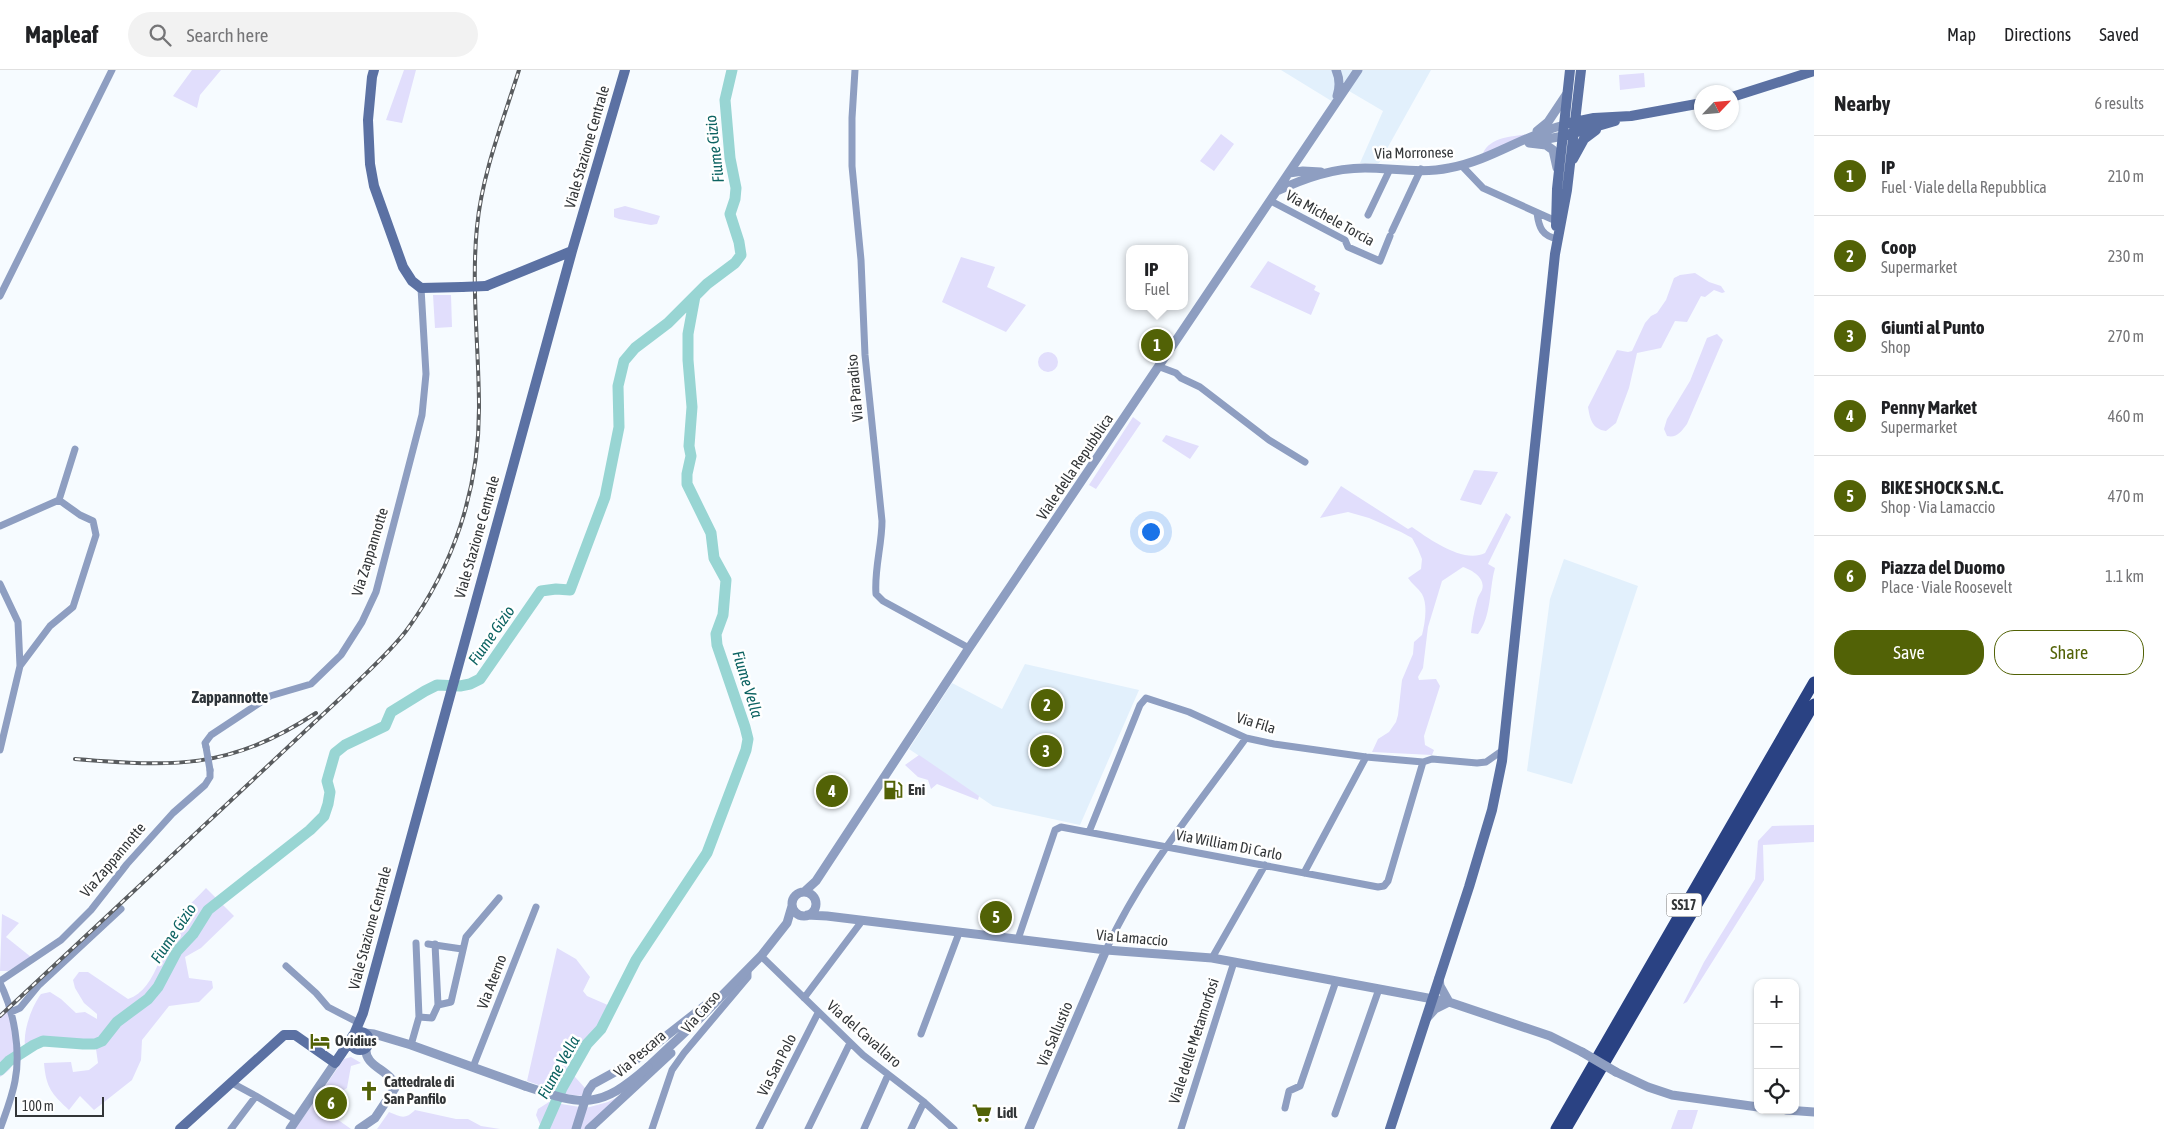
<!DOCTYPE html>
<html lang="en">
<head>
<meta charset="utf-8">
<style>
	body { margin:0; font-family:"Asap Condensed",sans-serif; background:#f2f2f2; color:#202124 }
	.controls { position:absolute; right:15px; bottom:15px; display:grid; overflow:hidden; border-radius:10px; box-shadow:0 1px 4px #0004 }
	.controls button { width:45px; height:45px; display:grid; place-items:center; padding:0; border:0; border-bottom:1px solid #e0e0e0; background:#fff; color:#202124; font:25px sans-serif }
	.compass { position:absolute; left:1694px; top:15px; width:45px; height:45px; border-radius:50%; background:#fff; box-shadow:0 1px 4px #0004; rotate:64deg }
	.scale { position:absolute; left:15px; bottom:12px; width:89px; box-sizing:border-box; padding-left:5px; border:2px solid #333638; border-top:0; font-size:14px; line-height:18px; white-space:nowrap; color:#333638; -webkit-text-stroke:4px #fff; paint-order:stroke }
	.you { position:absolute; left:1150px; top:461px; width:18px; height:18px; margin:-12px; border:4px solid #fff; border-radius:50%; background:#1a73e8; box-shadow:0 0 0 8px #1a73e833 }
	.badge { display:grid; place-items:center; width:32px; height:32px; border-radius:50%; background:#526206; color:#fff; font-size:16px; font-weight:700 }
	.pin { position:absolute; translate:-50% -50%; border:2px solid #fff; box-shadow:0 1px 5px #0006 }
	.popup { position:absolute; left:1126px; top:175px; width:62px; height:65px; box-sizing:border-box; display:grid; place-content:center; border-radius:10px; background:#fff; filter:drop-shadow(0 1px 4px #0005); font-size:16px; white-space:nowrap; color:#757577 }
	.popup b { font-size:19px; color:#202124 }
	.popup::after { content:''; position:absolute; left:50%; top:100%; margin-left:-10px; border:10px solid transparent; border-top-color:#fff }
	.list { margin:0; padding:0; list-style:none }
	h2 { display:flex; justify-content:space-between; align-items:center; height:65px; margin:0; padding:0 20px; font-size:21px }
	h2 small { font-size:16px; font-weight:400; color:#757577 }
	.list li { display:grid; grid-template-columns:32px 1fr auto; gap:15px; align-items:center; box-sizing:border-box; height:80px; padding:0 20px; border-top:1px solid #e0e0e0 }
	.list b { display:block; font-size:19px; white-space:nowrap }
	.list p { margin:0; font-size:16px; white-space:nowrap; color:#757577 }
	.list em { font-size:16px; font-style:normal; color:#757577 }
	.actions { display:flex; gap:10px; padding:15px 20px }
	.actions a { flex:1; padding:11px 0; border:1px solid #526206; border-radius:20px; text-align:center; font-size:18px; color:#526206 }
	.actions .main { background:#526206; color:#fff }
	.icon { flex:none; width:28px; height:28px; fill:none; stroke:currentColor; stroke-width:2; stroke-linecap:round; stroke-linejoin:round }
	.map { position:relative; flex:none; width:1814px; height:1059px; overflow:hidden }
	header { display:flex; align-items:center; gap:30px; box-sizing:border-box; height:70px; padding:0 25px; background:#fff; border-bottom:1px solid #e0e0e0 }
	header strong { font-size:24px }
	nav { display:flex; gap:28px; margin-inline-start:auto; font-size:18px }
	.search { width:350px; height:45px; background:#f2f2f2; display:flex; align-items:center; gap:12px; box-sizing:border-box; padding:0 18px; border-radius:28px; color:#757577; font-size:19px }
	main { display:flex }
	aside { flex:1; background:#fff }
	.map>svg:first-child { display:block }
</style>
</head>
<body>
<header>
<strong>Mapleaf</strong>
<div class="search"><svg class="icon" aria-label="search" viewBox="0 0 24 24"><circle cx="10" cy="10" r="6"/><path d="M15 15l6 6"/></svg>Search here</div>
<nav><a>Map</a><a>Directions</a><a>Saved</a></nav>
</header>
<main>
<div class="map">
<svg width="1814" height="1059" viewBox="0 0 1814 1059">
	<rect width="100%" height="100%" fill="#f6fbff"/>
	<!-- built -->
	<path fill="#e2f0fc" d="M1281,0h150l-52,93h-19l23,-52 -34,-20 -11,14z
		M1564,489l74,27 -66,198 -45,-13 23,-172z
		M1025,594l114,26 -59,135 -87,-19 -84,-57 43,-66 50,26z"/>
	<!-- green -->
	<path fill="#e1defc" d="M192,0h29l-21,25 -3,13 -24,-12z
		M404,0h12l-14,53 -16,-3z
		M1644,3l1,14 -25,3 -1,-15z
		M1221,64l13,10 -20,27 -14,-10z
		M1530,64l-48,22c5,-19 31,-20 48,-22z
		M625,136l35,10 -3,8 -6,1 -32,-6 -5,-2v-8z
		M961,187l34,10 -8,20 39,18 -20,27 -64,-30z
		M1268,191l48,25 -2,4 6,3 -9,22 -61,-28z
		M1695,203l14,9 12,4 4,6 -3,1 -8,-3 -9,7 -4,-1 -14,26 -12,-1 -14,27 -24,5 -8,35 -13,35 -10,8c-14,-2 -16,-12 -18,-24l29,-57 11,2 4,-1 13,-28 6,-7 6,-3 9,-13 8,-22 6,-3z
		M433,225h18l1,32 -17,1z
		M1717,264l6,6 -36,84c-6,8 -10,14 -20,12l-3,-7 3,-10 23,-38 17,-43z
		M1038 292a10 10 0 1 1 20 0a10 10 0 1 1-20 0Z
		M1133,347l8,6 -45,66 -7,-4z
		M1166,365l33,11 -9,13 -28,-18z
		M1474,400l24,2 -17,33 -21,-5z
		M1341,416l67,43 4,-2c17,12 52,37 73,26l21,-40 5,4 -23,47 7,4c-6,21 -3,47 -17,66l-7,-1c1,-11 3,-21 6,-32 1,-5 3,-7 5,-11 4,-12 -10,-20 -19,-23l-21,14 -14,46 -5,41 -5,9 1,3 17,-1 4,7 -16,50 1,9 9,5 -2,5 -60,-3 6,-13 11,-7 7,-10 2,-7 4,-35 11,-26 1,-12 8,-7c3,-12 6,-30 0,-41 -4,-6 -10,-10 -14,-16l13,-9 1,-10 -4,-10 -6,-11 -11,-6 -32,-14 -21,-6 -28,6z
		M919,685l60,41 -1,4 -41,-16 -6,5 -3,-9 -10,-3 -13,-12z
		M1814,755v17l-51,3 1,35 -77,122 -4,2 21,-42 51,-83 3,-38 14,-15z
		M206,818l28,28 -33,32 -16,9 4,21 23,3 1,7 -14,14 -30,4 -27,34 -1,20 -9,20 -38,30 -14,-14 -11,14c-17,-16 -23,-22 -25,-47l27,-1 2,10 16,-2 9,-7 -3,-21 -53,-2 -17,6c-2,-16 7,-40 16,-52l9,-2 11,7 15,14 9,-1 12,7v-5l-13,-11 -9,-15 -2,-8 6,-8h9l40,27c31,-10 35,-62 54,-86 7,-9 17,-17 24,-25z
		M2,844l17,9 -13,14 25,20 -23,14h-8z
		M557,878l19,11 14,18 -7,14 4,5 23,10c-5,10 -9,20 -16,28 -9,12 -22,18 -28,33l19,21 -3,8 -18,-2 -37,-13z
		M8,940c3,10 10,47 4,56 -3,5 -8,8 -12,11v-60z
		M351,987l10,6 -10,3 -4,22 -12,8 -8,-6 -10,15 34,24h-56l49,-70z
		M623,1024l-36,35h-8l7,-21 22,-6z
		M549,1032l31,5 -6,22h-32l-6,-14 2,-6z
		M415,1040l41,9h12l13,7 19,3h-123l12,-17c12,5 16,8 26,-2z
		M1678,1040h20l-6,19h-21z"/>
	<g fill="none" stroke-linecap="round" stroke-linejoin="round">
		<!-- river -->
		<path stroke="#98d5d3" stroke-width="11" d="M0,1000l9,-9 25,-16 9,-4 40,3h12l7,-3 15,-19 31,-23 10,-12 19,-36 16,-17 15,-24 102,-80 14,-14 4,-12 2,-12 -3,-11 8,-28 10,-8 40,-19 6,-14 34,-21 12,-6 23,1 10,-2 10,-5 61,-88 15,-2 14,1 35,-93 14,-70 -1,-41 6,-25 11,-13 33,-25 39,-39 28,-21 6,-8 -2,-13 -9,-28 5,-15 1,-11 -6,-30 -5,-58 7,-30
			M544,1059l18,-41 25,-44 14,-15 35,-69 71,-107 39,-103 2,-11 -3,-12 -28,-82 -1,-11 7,-19 3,-35 -12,-22 -3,-25 -24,-49v-10l4,-18 -2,-10 3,-39 -4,-47v-26l7,-38"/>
		<!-- minor -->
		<path stroke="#8e9ec1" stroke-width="7" d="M855,0l-3,48v48l9,94 4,95 17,166c0,24 -8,49 -6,73l7,7 86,47
			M1462,96l21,22 73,33
			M1271,131l74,39 3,7 32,14 10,-25
			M1537,143c2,15 5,23 21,26
			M1368,145l22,-46
			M1392,161l29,-62
			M0,226l112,-226
			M1160,297l16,6 5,5 19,9 69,53 36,22
			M0,456l59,-26 16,-51
			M0,514l18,38 2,44 -20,84
			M20,596l30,-40 23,-19 23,-72 -3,-14 -13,-6 -21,-15
			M206,677l-1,-4 6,-8 59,-39 41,-12 30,-29 21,-33 14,-30 46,-177 4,-41 -5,-86
			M1089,762l51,-127 6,-7 43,14 57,26 28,6 92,13 57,5 9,-3 45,4 9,-1 17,-12
			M1304,803l62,-116
			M1018,869l37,-109 6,-3 317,60 6,-1 4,-5 35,-119
			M428,874l34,5
			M435,874l3,61
			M1106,880c35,-77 91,-144 140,-212
			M761,886l102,99 61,47 30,27
			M1212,888l53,-93
			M286,896l30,27 12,14 31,16
			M0,911l61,-41 30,-30 36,-46 46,-51 32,-28 5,-8v-7
			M0,913c14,28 21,68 15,98 -3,16 -9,32 -15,48
			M804,928l58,-77
			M11,942l9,-4 18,-22 83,-77
			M419,947l13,1 6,-13 13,-3 15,-65 33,-39
			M921,964l38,-101
			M411,975l8,-28 -3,-74
			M473,997l63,-160
			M232,1013l24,13
			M1285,1038l4,-17 11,-5 36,-105
			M1335,1044l44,-125
			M231,1059l25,-33 40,24
			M652,1059l20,-59 12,-17 64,-76v-8
			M759,1059l59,-116
			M808,1059l42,-86
			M864,1059l24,-54
			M911,1059l13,-27
			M1181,1059l53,-167"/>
		<!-- tertiary -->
		<path stroke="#8e9ec1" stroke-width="9" d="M1336,0c4,9 4,17 1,26
			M1537,61l11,-9 18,-27
			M1537,71l26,-5
			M1529,73l17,2 7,5 4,18
			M1289,103l14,-2 18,1
			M1277,121c28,-13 56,-23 88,-23 27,0 57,6 84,0 41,-7 75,-33 115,-43
			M804,822l12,-11 153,-233 389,-578
			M792 834a12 12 0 1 1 24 0a12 12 0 1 1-24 0Z
			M807,845l20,1 279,34 106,8 22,4 215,40 101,34 32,16
			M1439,908l1,8 9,16
			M1426,949l9,-10 14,-7
			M365,963l9,1 37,11 114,41
			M648,997l50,-47 63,-64 26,-33 5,-17
			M1616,1002l32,15 24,8 86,12
			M1786,1040l28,2
			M290,1059l45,-66
			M359,1059l16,-11 20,-30c-1,-18 -32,-20 -29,-41
			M576,1059l12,-38 5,-7 40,-22 74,-58
			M589,1059l82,-76
			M1029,1059l77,-179"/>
		<!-- secondary -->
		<path stroke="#5b71a3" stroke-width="10" d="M374,0l-2,7 -4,43 2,44 4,22 29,81 9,14 9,7 41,-1
			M1732,27l82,-26
			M1570,53l24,-5 37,-2 71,-13
			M1567,65l48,-14
			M1573,89l11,-20 12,-9
			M1556,156l1,-37 13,-119
			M486,216l86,-35
			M351 971a9 9 0 1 1 18 0a9 9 0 1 1-18 0Z
			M355,962l8,-19 209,-762 53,-181
			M180,1059l104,-94h11l40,28 15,-22
			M1390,1059l79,-242 23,-77 10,-49 53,-507 12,-64 14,-120"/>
		<!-- trunk -->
		<path stroke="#2a4283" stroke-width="11" d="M1556,1059l258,-447
			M1566,1059l248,-425"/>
		<defs>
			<path id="rail" d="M75,689c99,8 154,11 241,-46
				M0,946l348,-325c20,-20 41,-38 58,-60 48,-65 73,-142 73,-223 0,-60 -8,-121 -2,-181 5,-53 26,-106 42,-157"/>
		</defs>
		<!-- rail casing -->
		<use href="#rail" stroke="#595c5f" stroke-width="4"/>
		<!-- rail -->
		<use href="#rail" stroke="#fff" stroke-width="2" stroke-dasharray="5.5" stroke-linecap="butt"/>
		<!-- minor-bridge -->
		<path stroke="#8e9ec1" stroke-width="7" d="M206,677l4,23"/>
		<!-- tertiary-bridge -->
		<path stroke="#8e9ec1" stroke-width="9" d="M1582,982l34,20
			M525,1016c59,20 74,24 123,-19"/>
		<!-- secondary-bridge -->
		<path stroke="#5b71a3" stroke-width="10" d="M462,217l24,-1"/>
	</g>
	<!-- icons -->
	<defs>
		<symbol id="fuel-bare" viewBox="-9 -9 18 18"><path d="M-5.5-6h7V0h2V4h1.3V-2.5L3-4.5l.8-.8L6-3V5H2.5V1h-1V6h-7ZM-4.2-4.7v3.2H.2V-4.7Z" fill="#526206" stroke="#fff" stroke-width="2.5" paint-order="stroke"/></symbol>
		<symbol id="hotel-bare" viewBox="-9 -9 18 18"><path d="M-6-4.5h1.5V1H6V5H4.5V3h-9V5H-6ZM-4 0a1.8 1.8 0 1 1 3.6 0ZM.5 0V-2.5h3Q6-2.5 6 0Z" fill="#526206" stroke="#fff" stroke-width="2.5" paint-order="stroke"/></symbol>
		<symbol id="church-bare" viewBox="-9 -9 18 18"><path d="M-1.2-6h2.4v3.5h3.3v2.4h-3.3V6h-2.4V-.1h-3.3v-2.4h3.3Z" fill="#526206" stroke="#fff" stroke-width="2.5" paint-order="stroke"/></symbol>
		<symbol id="supermarket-bare" viewBox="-9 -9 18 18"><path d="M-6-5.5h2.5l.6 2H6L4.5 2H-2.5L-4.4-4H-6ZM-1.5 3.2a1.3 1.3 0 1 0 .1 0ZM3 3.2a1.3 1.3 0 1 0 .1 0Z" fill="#526206" stroke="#fff" stroke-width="2.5" paint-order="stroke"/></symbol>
	</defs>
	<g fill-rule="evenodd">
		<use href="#fuel-bare" x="879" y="706" width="28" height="28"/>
		<use href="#hotel-bare" x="306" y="957" width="28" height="28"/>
		<use href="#church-bare" x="355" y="1007" width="28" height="28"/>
		<use href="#supermarket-bare" x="968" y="1029" width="28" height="28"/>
	</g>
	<g text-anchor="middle" stroke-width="5" stroke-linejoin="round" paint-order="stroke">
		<!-- shield labels -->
		<rect fill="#fff" stroke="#707274" stroke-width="1" x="1666.5" y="823.5" width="35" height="23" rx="4"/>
		<g font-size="14" font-weight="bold" fill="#333638">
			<text x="1684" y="840">SS17</text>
		</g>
		<!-- street labels -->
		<g font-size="15" fill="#333638" stroke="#fff">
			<text transform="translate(587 77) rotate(-74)" y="5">Viale Stazione Centrale</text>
			<text transform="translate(1414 83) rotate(-1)" y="5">Via Morronese</text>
			<text transform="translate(1330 148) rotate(29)" y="5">Via Michele Torcia</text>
			<text transform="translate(855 318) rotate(-95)" y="5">Via Paradiso</text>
			<text transform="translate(1075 397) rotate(-56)" y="5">Viale della Repubblica</text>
			<text transform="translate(477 467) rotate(-74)" y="5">Viale Stazione Centrale</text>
			<text transform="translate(370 482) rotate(-73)" y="5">Via Zappannotte</text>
			<text transform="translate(1256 653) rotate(17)" y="5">Via Fila</text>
			<text transform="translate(1229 775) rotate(11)" y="5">Via William Di Carlo</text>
			<text transform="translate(113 790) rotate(-50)" y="5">Via Zappannotte</text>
			<text transform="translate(370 858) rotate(-75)" y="5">Viale Stazione Centrale</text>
			<text transform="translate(1132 868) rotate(5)" y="5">Via Lamaccio</text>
			<text transform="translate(492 912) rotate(-69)" y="5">Via Aterno</text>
			<text transform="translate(701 942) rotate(-49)" y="5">Via Carso</text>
			<text transform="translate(864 964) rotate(41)" y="5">Via del Cavallaro</text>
			<text transform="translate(1055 964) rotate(-67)" y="5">Via Sallustio</text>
			<text transform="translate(1194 971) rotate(-72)" y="5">Viale delle Metamorfosi</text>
			<text transform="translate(640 984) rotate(-41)" y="5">Via Pescara</text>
			<text transform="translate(777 995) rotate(-63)" y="5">Via San Polo</text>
		</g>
		<!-- poi labels -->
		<g font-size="15" font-weight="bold" fill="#333638" stroke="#fff" text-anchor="start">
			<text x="908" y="725">Eni</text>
			<text x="335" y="976">Ovidius</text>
			<text x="384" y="1017">Cattedrale di<tspan x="384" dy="17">San Panfilo</tspan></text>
			<text x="997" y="1048">Lidl</text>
		</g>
		<!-- water labels -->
		<g font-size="16" font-style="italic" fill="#0d6362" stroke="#fff">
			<text transform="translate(714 79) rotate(-97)" y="6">Fiume Gizio</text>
			<text transform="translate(491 565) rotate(-55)" y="6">Fiume Gizio</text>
			<text transform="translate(748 614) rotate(73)" y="6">Fiume Vella</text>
			<text transform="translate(173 863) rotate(-56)" y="6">Fiume Gizio</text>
			<text transform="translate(558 997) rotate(-61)" y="6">Fiume Vella</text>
		</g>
		<!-- neighbourhood labels -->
		<g font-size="16" font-weight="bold" fill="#2e3439" stroke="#fff">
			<text x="230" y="633">Zappannotte</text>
		</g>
	</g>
</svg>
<div class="controls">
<button>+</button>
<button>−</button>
<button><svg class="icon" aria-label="locate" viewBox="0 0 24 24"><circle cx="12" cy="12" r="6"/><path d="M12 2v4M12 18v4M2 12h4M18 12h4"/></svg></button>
</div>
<svg class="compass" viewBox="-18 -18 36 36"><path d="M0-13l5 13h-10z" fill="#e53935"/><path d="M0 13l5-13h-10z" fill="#757577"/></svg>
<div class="scale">100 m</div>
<div class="you"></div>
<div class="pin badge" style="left:1157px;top:275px">1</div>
<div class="popup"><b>IP</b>Fuel</div>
<div class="pin badge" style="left:1047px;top:635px">2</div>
<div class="pin badge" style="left:1046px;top:681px">3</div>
<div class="pin badge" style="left:832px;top:721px">4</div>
<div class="pin badge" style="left:996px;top:847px">5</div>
<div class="pin badge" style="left:331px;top:1033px">6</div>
</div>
<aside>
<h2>Nearby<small>6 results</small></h2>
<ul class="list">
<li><span class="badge">1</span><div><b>IP</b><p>Fuel · Viale della Repubblica</p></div><em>210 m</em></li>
<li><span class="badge">2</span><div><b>Coop</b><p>Supermarket</p></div><em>230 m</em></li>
<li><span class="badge">3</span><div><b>Giunti al Punto</b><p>Shop</p></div><em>270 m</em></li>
<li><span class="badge">4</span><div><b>Penny Market</b><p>Supermarket</p></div><em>460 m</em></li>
<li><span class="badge">5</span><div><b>BIKE SHOCK S.N.C.</b><p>Shop · Via Lamaccio</p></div><em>470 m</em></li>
<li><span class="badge">6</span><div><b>Piazza del Duomo</b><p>Place · Viale Roosevelt</p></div><em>1.1 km</em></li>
</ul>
<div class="actions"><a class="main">Save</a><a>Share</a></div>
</aside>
</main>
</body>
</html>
